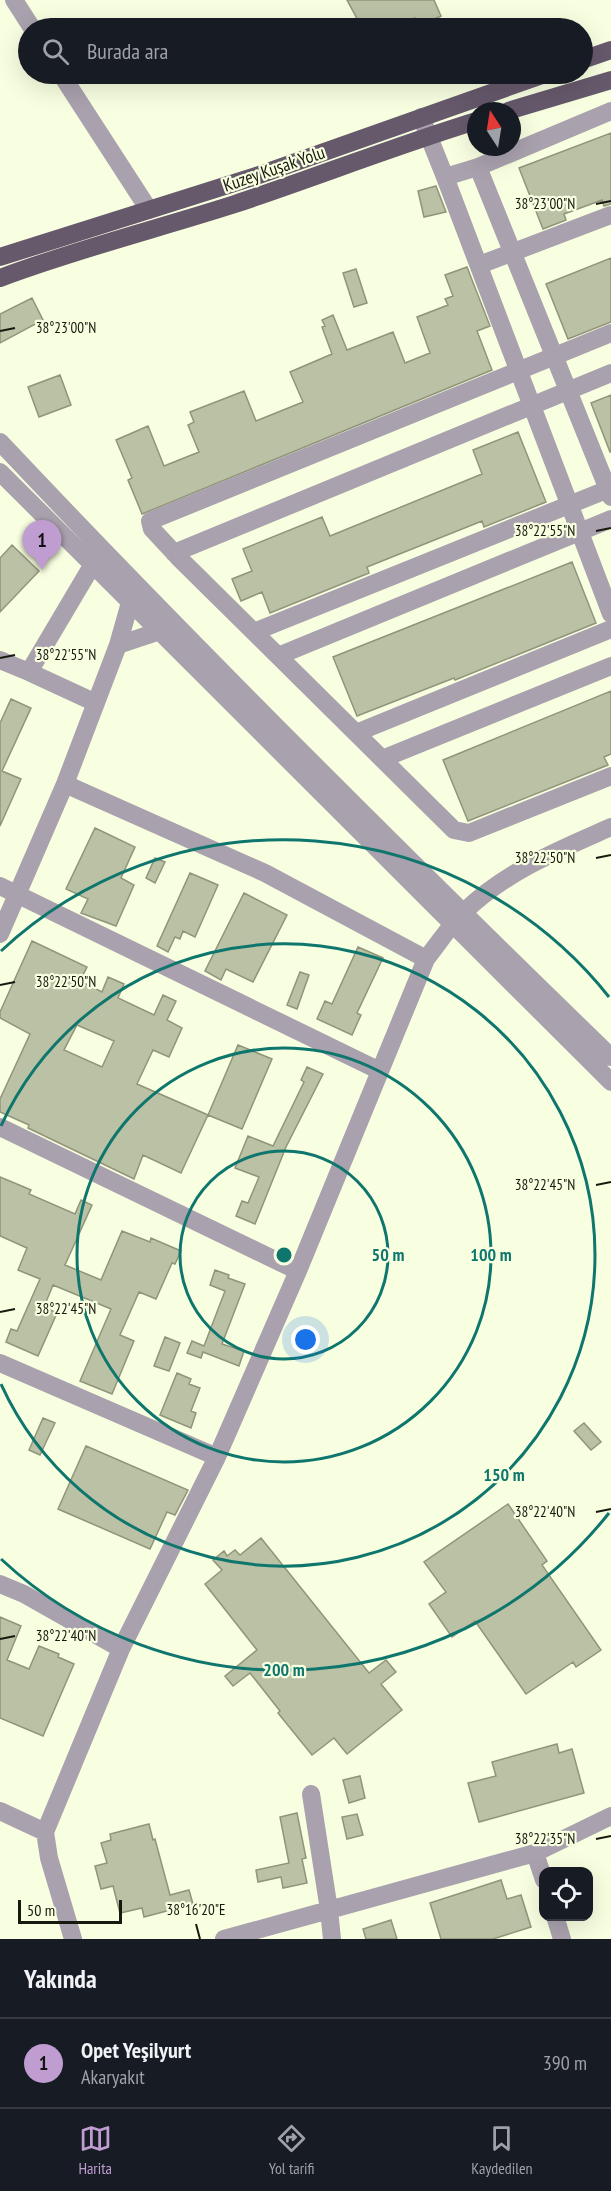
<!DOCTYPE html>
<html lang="tr">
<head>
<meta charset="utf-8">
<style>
	body { margin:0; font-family:"PT Sans Narrow",sans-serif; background:#242831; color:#f1f3f6 }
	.controls { position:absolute; right:18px; bottom:18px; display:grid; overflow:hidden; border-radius:12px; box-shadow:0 6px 24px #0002 }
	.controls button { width:54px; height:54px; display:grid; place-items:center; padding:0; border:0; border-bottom:2px solid #363941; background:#171b24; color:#f1f3f6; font:30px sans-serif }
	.compass { position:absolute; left:467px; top:102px; width:54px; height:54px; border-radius:50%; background:#171b24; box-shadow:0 6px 24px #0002; rotate:348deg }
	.scale { position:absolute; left:18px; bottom:15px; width:104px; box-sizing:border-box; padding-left:6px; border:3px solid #17190e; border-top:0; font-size:16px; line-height:21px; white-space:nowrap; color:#17190e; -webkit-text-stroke:4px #f8fee0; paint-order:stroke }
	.you { position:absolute; left:306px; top:1340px; width:21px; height:21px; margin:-15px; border:4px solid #fff; border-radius:50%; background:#1a73e8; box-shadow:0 0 0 9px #1a73e833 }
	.badge { display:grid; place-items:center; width:39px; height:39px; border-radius:50%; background:#c09dd1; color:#111; font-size:20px; font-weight:700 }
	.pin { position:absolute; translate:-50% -50px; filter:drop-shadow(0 2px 3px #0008) }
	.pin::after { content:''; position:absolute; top:32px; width:21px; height:18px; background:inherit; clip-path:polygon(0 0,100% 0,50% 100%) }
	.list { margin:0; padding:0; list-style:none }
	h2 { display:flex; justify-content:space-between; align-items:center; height:78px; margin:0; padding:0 24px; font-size:26px }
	h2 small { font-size:20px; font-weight:400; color:#9ea1a6 }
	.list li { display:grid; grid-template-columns:39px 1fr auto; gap:18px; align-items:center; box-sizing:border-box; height:90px; padding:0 24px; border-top:2px solid #363941 }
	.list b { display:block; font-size:22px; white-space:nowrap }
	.list p { margin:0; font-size:20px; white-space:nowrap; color:#9ea1a6 }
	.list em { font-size:20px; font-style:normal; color:#9ea1a6 }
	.icon { flex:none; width:33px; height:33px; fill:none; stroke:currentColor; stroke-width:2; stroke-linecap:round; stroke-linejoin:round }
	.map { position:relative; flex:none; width:611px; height:1939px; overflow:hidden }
	.search { position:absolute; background:#171b24; box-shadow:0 6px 24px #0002; left:18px; right:18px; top:18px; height:66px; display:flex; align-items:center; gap:15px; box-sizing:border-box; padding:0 21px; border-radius:33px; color:#9ea1a6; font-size:22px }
	.sheet { height:168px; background:#171b24 }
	nav { display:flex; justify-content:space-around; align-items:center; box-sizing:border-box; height:84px; border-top:2px solid #363941; background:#171b24; font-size:16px; color:#9ea1a6 }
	nav a { display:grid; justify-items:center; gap:3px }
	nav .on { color:#c09dd1 }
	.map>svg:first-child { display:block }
</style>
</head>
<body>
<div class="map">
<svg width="611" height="1939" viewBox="0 0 611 1939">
	<rect width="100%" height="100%" fill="#f8fee0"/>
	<!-- building -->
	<path fill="#bbc1a5" stroke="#90957a" stroke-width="1.5" fill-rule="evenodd" d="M347,0h87l7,16 -22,10 -4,-8 -25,10h-28z
		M611,133v71l-7,2 -2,-6 -38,14 2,6 -23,9 -24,-61z
		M436,186l10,26 -22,5 -6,-26z
		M611,258v64l-43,17 -22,-55z
		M467,267l23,59 -13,5 15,39 -350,144 -14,-34 4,-2 -16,-38 32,-14 16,40 35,-14 -11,-27 6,-3 -4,-10 54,-21 12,30 47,-19 -13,-30 42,-18 -10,-27 3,-1 -3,-6 11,-5 14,35 46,-18 12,31 25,-10 -13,-36 31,-12 -3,-6 8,-3 -8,-21z
		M356,269l11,34 -13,4 -11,-34z
		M32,298l11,22 -43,23v-29z
		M60,375l11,30 -32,12 -11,-30z
		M611,395v57h-1l-19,-49z
		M518,432l28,70 -62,25 -2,-6 -115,46 2,6 -99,40 -8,-21 -21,9 -9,-22 20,-8 -9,-22 79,-32 8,19 152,-62 -9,-24z
		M12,545l27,26 -39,41v-54z
		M572,562l24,61 -141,57 -1,-2 -97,38 -24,-59z
		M611,691v63l-7,3 4,8 -140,56 -25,-61z
		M11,699l20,9 -29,63 19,8 -21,47v-103z
		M95,828l40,19 -14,31 13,7 -18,41 -35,-13 7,-14 -22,-10z
		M155,858l10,4 -10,21 -9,-5z
		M190,873l28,12 -23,52 -12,-6 -3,8 -5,-2 -7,15 -11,-6z
		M244,893l43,22 -34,67 -27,-13 -5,11 -16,-9z
		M32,941l55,26 -7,14 22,11 6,-15 16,7 -6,14 36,17 9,-20 13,6 -9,19 15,8 -13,29 -16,-7 -16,34 71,31 -27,58 -38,-18 -9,24 -106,-51 1,-3 -29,-13v-13l30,-65 -30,-16v-6zM77,1025l37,16 -12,26 -38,-17z
		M358,947l25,11 -26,55 4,2 -9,20 -35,-16 8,-18 7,3z
		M300,972l9,3 -12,34 -10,-4z
		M238,1045l34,14 -30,70 -34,-14z
		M307,1067l16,7 -37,73 -31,77 -19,-8 6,-15 6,2 11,-26 -24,-9 13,-32 25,10 31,-64 -3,-2z
		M0,1177l31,13 -2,4 46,20 6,-14 11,5 -27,60 36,15 21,-49 28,11 1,-4 30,13 -6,13 -3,-1 -16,36 -17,-7 -19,43 14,6 -22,53 -32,-13 31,-72 -58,-24 -9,22 13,6 -19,43 -32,-14 5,-13 6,2 23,-52 -22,-9 9,-22 -27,-12z
		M215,1270l14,5 -1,3 17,6 -23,60 22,7 -5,15 -36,-14 -2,6 -14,-5 5,-12 12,5 21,-55 -15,-6z
		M165,1337l15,6 -11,28 -15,-5z
		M177,1373l14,6 -2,5 11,4 -9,23 5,2 -5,15 -31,-13z
		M43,1418l12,5 -15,32 -11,-5z
		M584,1423l17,19 -10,8 -17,-19z
		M86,1446l102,44 -13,25 -8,-3 -17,37 -92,-40z
		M508,1504l39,57 -5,4 59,85 -25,17 -3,-5 -47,32 -51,-73 -23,16 -23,-33 17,-12 -22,-30z
		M261,1538l108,135 17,-13 10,12 -15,12 21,26 -55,44 -13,-16 -22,17 -34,-42 2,-2 -30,-38 -17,13 -8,-10 32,-26 -52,-66 17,-14 -9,-10 11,-9 3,5 8,-6 5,5z
		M0,1617l21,9 -14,34 22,9 10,-23 20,8 -1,3 16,7 -31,72 -43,-18z
		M557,1744l2,9 13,-4 12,44 -105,29 -11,-39 28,-7 -4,-14z
		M360,1776l5,22 -16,5 -6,-23z
		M297,1813l9,45 -4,1 5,24 -24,5 -2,-11 -23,5 -2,-12 33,-7 -9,-46z
		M357,1814l6,21 -16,4 -5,-22z
		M149,1824l4,16 2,-1 15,56 19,-5 4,14 -49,13 -2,-9 -22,5 -7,-27 -12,3 -6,-23 12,-3 -6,-20 10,-3 -1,-6z
		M501,1880l6,19 14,-4 10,32 -38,12h-52l-11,-36z
		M391,1920l6,19h-31l-3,-10z"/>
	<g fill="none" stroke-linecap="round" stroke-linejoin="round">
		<!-- minor -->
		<path stroke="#a9a1ad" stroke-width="18" d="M14,0l18,28
			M61,74l88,136
			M421,117l24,60
			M478,167l133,-56
			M479,265l132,-50
			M611,333l-461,188 2,8 26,28 276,273 15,3 142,-57
			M0,442c198,210 404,414 611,615
			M0,472l611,610
			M611,497l-133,-330 -33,10 166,437
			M174,553l437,-180
			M133,592l-15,53 42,-14 6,-9
			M254,632l357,-144
			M278,656l333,-137
			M0,660l29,12 67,31
			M29,672l64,-108
			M356,733l255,-104
			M382,759l229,-93
			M0,886l380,185
			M0,934l65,-150 53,-139
			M426,959c13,-16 24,-34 38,-47 42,-41 95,-62 147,-85
			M0,1127l298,144
			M0,1363l217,94
			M0,1584l24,10 97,55
			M0,1811l45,21 76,-183 96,-192 81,-186 128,-312 -161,-86 -200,-89
			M45,1832l4,26 24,81
			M535,1853l9,27
			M555,1916l7,23
			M224,1939l105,-29 -18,-116
			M332,1939l-3,-29 206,-57 76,-37"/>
		<!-- major -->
		<path stroke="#66596c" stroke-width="18" d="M582,60l29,-10
			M508,111l103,-31
			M0,257l256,-81 289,-102
			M0,278c77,-29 157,-49 235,-74 81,-27 160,-58 241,-83"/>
	</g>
	<!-- ticks -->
	<path fill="none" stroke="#17190e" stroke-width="2" d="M596,204l15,-3M0,331l15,-3M596,531l15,-3M0,658l15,-3M596,858l15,-3M0,985l15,-3M596,1185l15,-3M0,1312l15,-3M596,1512l15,-3M0,1639l15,-3M596,1839l15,-3M196,1924l4,15"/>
	<!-- distance rings -->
	<g fill="none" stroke="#0f766e" stroke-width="3">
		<circle cx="284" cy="1255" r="104"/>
		<circle cx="284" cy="1255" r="207"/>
		<path d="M1 1126A311 311 0 1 1 1 1384"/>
		<path d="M609 1513A415 415 0 0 1 1 1559M1 951A415 415 0 0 1 609 997"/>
	</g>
	<g text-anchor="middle" stroke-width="4.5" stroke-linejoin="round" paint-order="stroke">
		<!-- street labels -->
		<g font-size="18" fill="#17190e" stroke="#f8fee0">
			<text transform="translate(274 169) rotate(-19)" y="6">Kuzey Kuşak Yolu</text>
		</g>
	</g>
	<g font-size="15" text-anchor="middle" fill="#17190e" stroke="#f8fee0" stroke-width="4.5" stroke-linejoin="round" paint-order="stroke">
		<text x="545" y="209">38°23'00"N</text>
		<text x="66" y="333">38°23'00"N</text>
		<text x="545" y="536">38°22'55"N</text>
		<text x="66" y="660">38°22'55"N</text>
		<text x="545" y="863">38°22'50"N</text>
		<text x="66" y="987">38°22'50"N</text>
		<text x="545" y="1190">38°22'45"N</text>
		<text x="66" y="1314">38°22'45"N</text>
		<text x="545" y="1517">38°22'40"N</text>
		<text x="66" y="1641">38°22'40"N</text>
		<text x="545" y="1844">38°22'35"N</text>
		<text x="196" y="1915">38°16'20"E</text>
	</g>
	<circle cx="284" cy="1255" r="9" fill="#0f766e" stroke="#f8fee0" stroke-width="3"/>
	<g font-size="18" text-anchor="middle" font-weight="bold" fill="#0f766e" stroke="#f8fee0" stroke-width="4.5" stroke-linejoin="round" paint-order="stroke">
		<text x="388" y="1261">50 m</text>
		<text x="491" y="1261">100 m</text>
		<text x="504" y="1481">150 m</text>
		<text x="284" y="1676">200 m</text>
	</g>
</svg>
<div class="controls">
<button><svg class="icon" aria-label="locate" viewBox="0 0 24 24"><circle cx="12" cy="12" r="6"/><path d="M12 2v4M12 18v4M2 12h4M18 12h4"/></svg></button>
</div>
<svg class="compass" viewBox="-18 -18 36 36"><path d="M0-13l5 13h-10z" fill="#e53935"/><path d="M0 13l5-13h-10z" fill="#9ea1a6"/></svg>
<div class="scale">50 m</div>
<div class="you"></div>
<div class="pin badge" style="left:42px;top:570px">1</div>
<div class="search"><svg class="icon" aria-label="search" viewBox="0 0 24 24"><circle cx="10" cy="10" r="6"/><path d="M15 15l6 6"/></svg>Burada ara</div>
</div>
<section class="sheet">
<h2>Yakında<small></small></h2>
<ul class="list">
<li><span class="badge">1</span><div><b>Opet Yeşilyurt</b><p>Akaryakıt</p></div><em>390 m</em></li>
</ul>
</section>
<nav>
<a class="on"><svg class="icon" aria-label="map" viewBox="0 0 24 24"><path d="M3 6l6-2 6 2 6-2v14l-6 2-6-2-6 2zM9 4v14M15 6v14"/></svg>Harita</a>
<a><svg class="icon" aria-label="directions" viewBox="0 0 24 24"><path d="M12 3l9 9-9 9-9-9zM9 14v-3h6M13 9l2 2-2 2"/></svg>Yol tarifi</a>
<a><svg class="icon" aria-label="saved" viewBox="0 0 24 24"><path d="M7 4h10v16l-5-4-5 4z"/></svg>Kaydedilen</a>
</nav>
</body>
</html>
